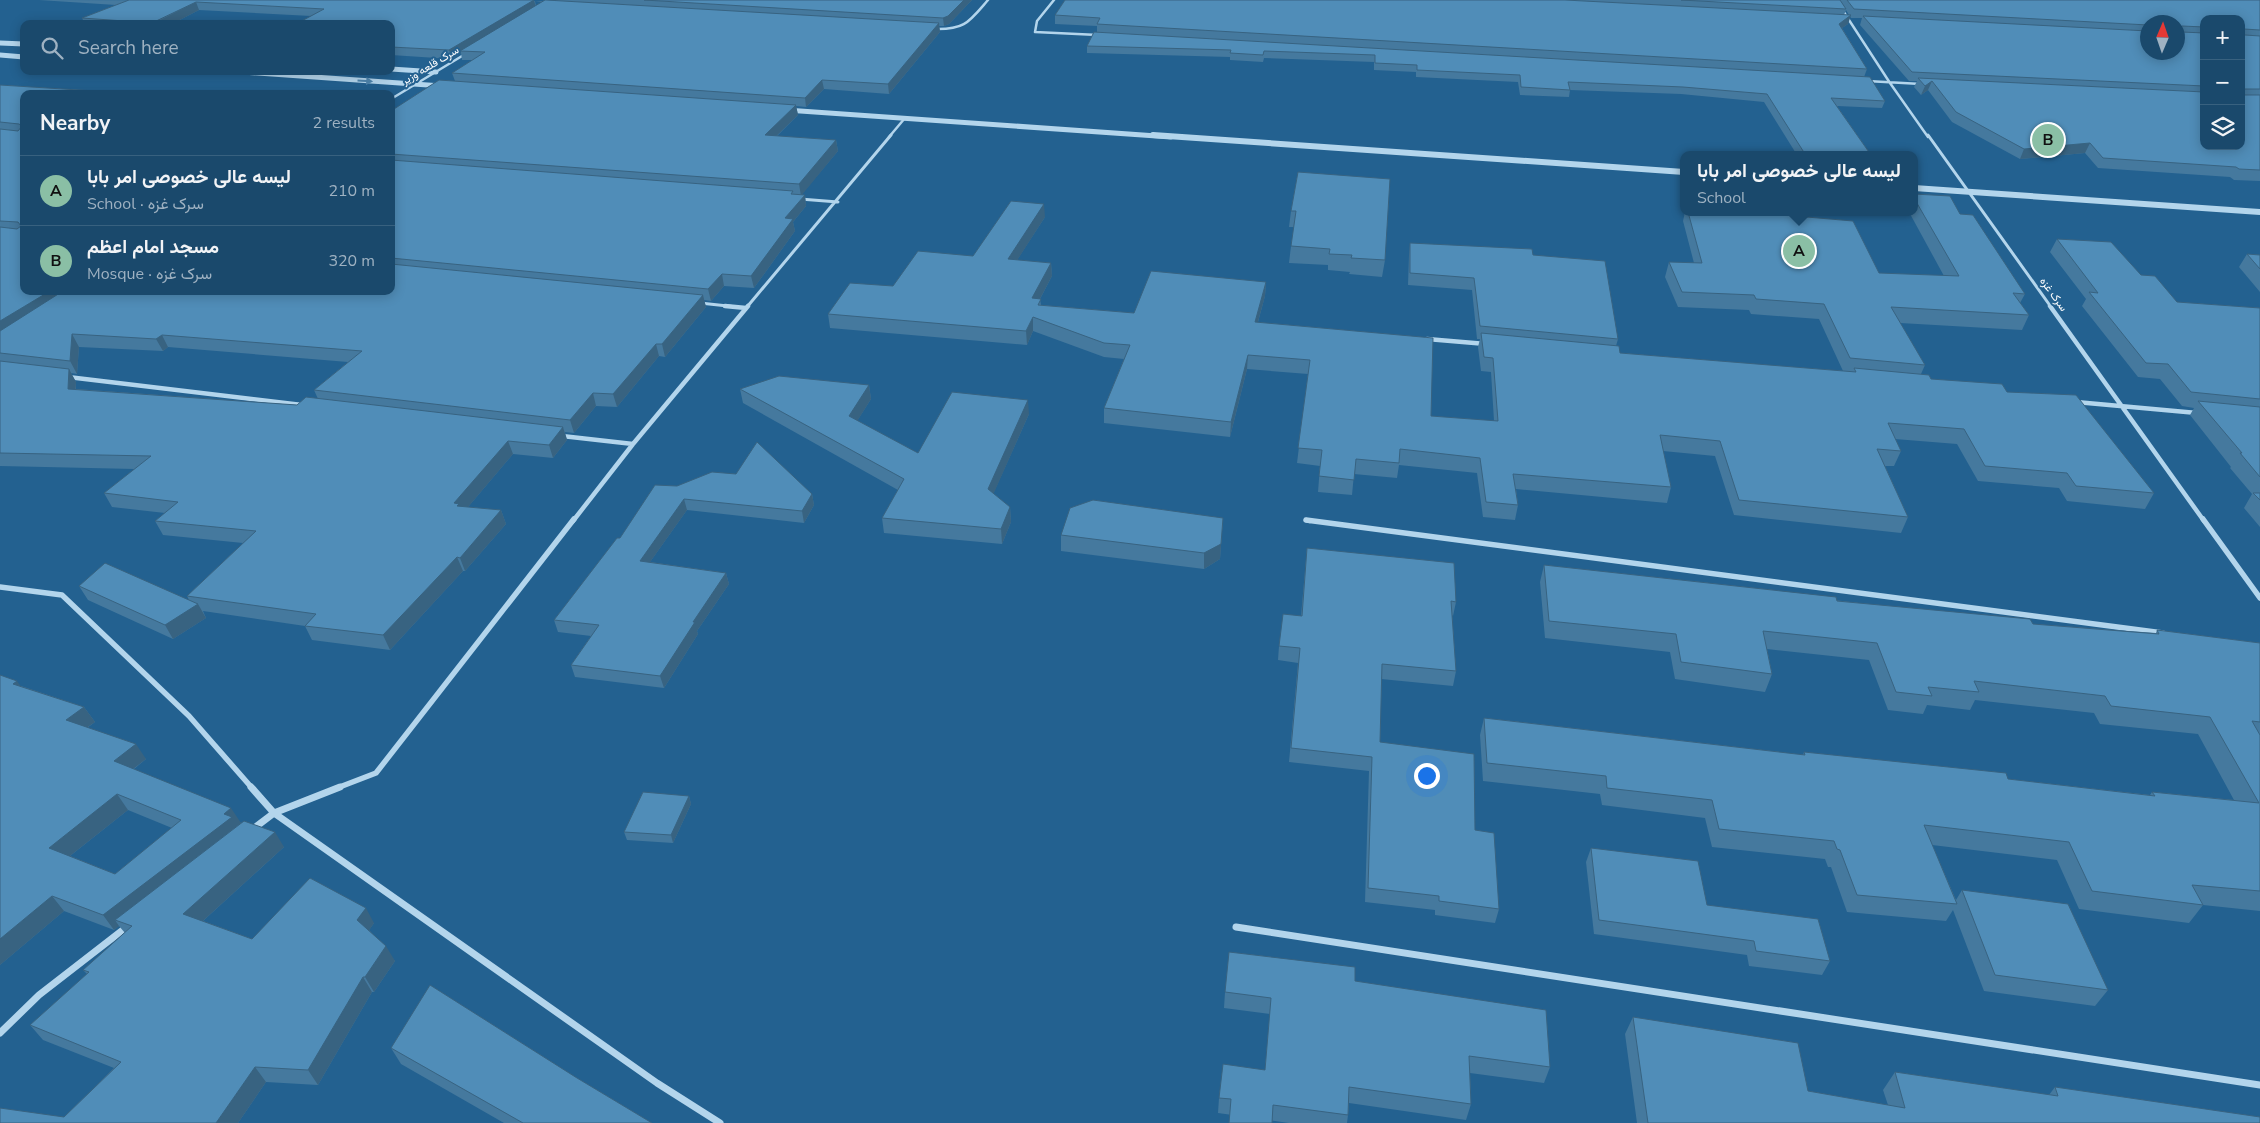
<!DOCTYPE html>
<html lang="en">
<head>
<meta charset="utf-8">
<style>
	body { margin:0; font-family:"Nunito Sans",Vazirmatn,sans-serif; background:#275374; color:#f1f3f6 }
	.controls { position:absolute; right:15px; top:15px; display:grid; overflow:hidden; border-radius:10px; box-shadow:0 2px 12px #0003 }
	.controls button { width:45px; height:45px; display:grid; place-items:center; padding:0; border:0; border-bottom:1px solid #38617f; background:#1a496c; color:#f1f3f6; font:25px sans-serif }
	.compass { position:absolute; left:2140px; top:15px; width:45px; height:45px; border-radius:50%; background:#1a496c; box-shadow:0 2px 12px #0003; rotate:2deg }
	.you { position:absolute; left:1426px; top:775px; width:18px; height:18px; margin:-12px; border:4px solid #fff; border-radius:50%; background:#1a73e8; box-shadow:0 0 0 8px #1a73e833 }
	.badge { display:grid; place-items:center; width:32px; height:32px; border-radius:50%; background:#8abfa5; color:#111; font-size:16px; font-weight:700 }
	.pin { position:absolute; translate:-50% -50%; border:2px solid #fff; box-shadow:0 1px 5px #0006 }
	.popup { position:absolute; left:1680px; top:151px; width:238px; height:65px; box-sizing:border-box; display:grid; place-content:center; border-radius:10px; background:#1a496c; filter:drop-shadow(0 1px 4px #0005); font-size:16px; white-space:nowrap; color:#9fb2c2 }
	.popup b { font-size:19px; color:#f1f3f6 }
	.popup::after { content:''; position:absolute; left:50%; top:100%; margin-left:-10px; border:10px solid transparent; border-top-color:#1a496c }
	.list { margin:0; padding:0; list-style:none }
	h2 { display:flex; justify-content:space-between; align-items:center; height:65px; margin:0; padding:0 20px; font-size:21px }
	h2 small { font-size:16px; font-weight:400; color:#9fb2c2 }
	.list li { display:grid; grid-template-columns:32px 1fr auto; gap:15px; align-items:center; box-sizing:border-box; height:70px; padding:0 20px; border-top:1px solid #38617f }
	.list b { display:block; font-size:19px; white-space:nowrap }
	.list p { margin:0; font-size:16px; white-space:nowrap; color:#9fb2c2 }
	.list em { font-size:16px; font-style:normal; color:#9fb2c2 }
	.icon { flex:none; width:28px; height:28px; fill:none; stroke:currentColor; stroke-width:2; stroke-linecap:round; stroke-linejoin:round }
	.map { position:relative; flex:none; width:2260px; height:1123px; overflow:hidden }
	.search { position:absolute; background:#1a496c; box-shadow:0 2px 12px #0003; left:20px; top:20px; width:375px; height:55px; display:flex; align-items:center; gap:12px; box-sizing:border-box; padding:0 18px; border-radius:10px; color:#9fb2c2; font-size:19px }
	.panel { position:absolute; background:#1a496c; box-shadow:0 2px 12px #0003; left:20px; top:90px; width:375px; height:205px; border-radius:10px }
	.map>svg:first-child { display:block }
</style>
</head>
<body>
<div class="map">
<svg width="2260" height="1123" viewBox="0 0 2260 1123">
	<rect width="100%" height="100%" fill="#236190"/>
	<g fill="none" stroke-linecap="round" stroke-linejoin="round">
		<!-- minor-far4 -->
		<path stroke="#b3d5ec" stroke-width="2.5" d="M1054,0l-17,21 -2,11 63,3
			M1836,0l54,83 38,54
			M934,29c31,1 35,-7 54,-29
			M1867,81l54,3
			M391,99l76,-46
			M889,137l16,-19"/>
		<!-- minor-far3 -->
		<path stroke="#b3d5ec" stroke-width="3" d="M1928,135l123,172
			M800,199l38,3
			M700,303l37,4
			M747,307l144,-172"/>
		<!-- minor-far2 -->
		<path stroke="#b3d5ec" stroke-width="4.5" d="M725,306l21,2
			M2050,306l154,215
			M1427,339l59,5
			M68,377l234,28
			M2076,402l121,11
			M562,436l71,8
			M1306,520l4,1
			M573,521l60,-77 115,-138"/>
		<!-- minor-far1 -->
		<path stroke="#b3d5ec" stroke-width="5.5" d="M2203,519l57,79
			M1306,520l857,113
			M0,587l62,8 127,121 63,72
			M337,788l39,-15 198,-254"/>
		<!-- minor -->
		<path stroke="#b3d5ec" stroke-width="7" d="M251,787l23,26 383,270 63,40
			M253,829l21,-16 66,-26
			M1236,927l1024,158
			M0,1033l39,-38 89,-69"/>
		<!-- tertiary-far1 -->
		<path stroke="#b3d5ec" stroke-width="5" d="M0,43l24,1
			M0,55l24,2
			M391,69l45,3
			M229,71l213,15
			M786,110l385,27"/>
		<!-- tertiary -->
		<path stroke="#b3d5ec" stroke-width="6" d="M1153,135l531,37
			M1914,188l346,24"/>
	</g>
	<!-- wall -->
	<path fill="#45799e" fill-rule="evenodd" d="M39,0l517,1v-1h416l-23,24 -5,2h-5l1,6 -51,62 -65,-5 -18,18 -10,-1 2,9 -21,21 59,4 2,11 -37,44h4l1,11 -13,16 2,9 -41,57 -30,-2 -13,15 -7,-1 2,7 -41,50 -6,-1 -42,51 -21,-1 -22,27 -9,-1 2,8 -14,18 -40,-4 -45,53 33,3 5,14 -41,47h-2l-73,79 -78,-10 -7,-14 -102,-15 3,7 -33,21 -85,-39 -9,-14 110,14 -2,-4 56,-53 -80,-8 -8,-14 10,-8 -53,-6 -8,-14 31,-24 -135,-3v-381l142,9 -118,197h367v-182h3l61,-28 -3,-8 21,-13h-11l-1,-7 -9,6 -61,-4v-31l-80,-8 -112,-6 -27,14h-87l-3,-6 34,-13zM535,1l7,1 -6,4zM79,347l84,4 5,-4 180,15 -34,28 4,9 -21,6 -221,-16v-7l-5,-9 6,1z
		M1065,0h1195v181l-26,-1 -4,-3 -132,-9 -13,-15 -65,6 -68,-37 -24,-32 -7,5 -7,-8 3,-6h-8l-49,-56 2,-7h-11l-1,-2 -2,8 -6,4 25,41 -3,8 21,24 -3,7 -45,-2 34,49h-74l-33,-53 -83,-8 -111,-4 -1,7 -49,-2 -2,-13 -102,-5v-5l-42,-2v-8l-110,-4 -1,4 -33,-2v-3l-143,-4v-7l10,-14v-6l-42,-2v-9zM1846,10l3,5h-5zM2204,19h37l-37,127zM2148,22h30l-30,30z
		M1298,172l87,88 -3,17 -33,-3 1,-2 -22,-2v-5l-39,-2 2,-17 3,-19h-5l2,-16z
		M1914,194l46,20 65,80 -5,9 9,12 -7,15 -122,-7 25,42 -4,9 10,5 76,13 147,101 -9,16 -78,-8 -8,-13 -81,-7 -21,-37 -62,-5 6,12 -7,15h-9l23,51 -7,16 -167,-18 -19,-59 -52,-5 8,36 -4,16 -151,-14 2,16 -3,15 -32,-3 -6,-44 -78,-8 -2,13 -43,-4 -2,21 -34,-3 2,-26 -23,-3 11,-89 -61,-5 -17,68 -126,-14v-15l20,-49 -20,-2 -71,-26 -6,14 -197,-17 -2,-14 65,-28 80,-30 72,-39 -28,43 34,3 1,13 -12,23 1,6 93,8 132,-31 -1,14 -7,26 173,94 63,5 -3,-49 -10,-1 -3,-24 2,-8h-3l-5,-49 -64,-5 1,-30 1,-12 123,12 85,84 -2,7 4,7 223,18 -24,-52 -68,-5 -2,-4 -71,-3 -13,-30 4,-15 25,1 -11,-42 2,-9h64l130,61 65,3 -35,-64h5z
		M2057,239l84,36 36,27 83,6v219l-16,-19 8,-14 -22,-26 1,-1 -41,-52 4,-7 -12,-2 -22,-27 -22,-2 -56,-71 4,-7 -36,-47z
		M2247,254l13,1v37l-21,-25z
		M869,385l2,14 -14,22 61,32 111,-39 -36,80 17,13 1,15 -9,22 -118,-11 -2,-15 16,-28 -155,-87 -3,-14z
		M677,486l135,8 2,11 -10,18 -117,-13 -37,52 76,11 3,11 -32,47 1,3 -34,54 -89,-11 -4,-12 20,-29 -33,-4 -4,-12 66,-82z
		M1223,518l-3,41 -16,10 -143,-18v-16z
		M1307,548l149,54 -3,14 -1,-1 4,56 -3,15 -72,-7 -1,63 95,88 24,79 -4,14 -60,-8v-5l-70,-8 4,-131 -80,-9 9,-99 -20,-3 1,-14 22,-30z
		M1544,565l489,59 123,9 1,-3 103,13v268l-57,-6 -14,18 -110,-14 -22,-49 -125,-15 24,55 6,-10 146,100 -13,16 -111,-15 -31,-81 -7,11 -99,-9 -16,-45h-3l-3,-8 -113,-12 -7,-29 -103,-13 -2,-11 -117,-13 -3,-46 4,-17 319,37 1,-3 204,27 142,16 2,-3 82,8 -36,-66 -98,-10 -6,-11 -119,-13 -5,10 -43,-5 -4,9 -35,-4 -19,-50 -102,-11 5,25 -7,18 -90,-13 -5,-27 -125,-14 -5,-56z
		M21,686l63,21 11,15 -8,6 59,31 -12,10 107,54 43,24 -81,74 49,18 122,-16 -5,7 26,31 -21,31h-2l-54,93 -52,-3 -28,41h-238l64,-6 50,-49 -71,-28 -13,-15 57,-51 -4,-4 42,-37 -6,-7 -5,4 -50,-19 -64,54zM128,810l44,18 -57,46 -45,-18z
		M689,796l2,8 -18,39 -46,-3 -3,-8z
		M1591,848l116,57 123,56 -8,14 -73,-9 -2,-11 -153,-21 -8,-72z
		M1355,981l195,86 -6,16 -74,-10 1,31 -5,16 -117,-17 -1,12 -1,8h-58l-71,-10 1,-15 46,-28 5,-56 -46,-6 1,-16z
		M1633,1017l175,74 80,14 -5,-15 12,-18 154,23 6,-8 205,36h-623l-12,-89z
		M391,1048l186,30 75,45h-148l-103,-59z"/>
	<!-- shaded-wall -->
	<path fill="#386381" d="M534,0l2,8 -76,43 1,2 -9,6 -3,-9z
		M964,0h8l-23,24 -5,2 -1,-8z
		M196,2l3,8 -27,14h-20z
		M1851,15l-3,9 -12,8 3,-8z
		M939,23l1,9 -51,62 -1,-10z
		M822,80l2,9 -18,18 -1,-9z
		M1932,81l-4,9 -7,5 4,-9z
		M796,105l2,10 -32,31 -1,-11z
		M836,140l2,11 -37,45 -2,-12z
		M2090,143l-5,10 -65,6 4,-10z
		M805,195l1,11 -13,16 2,9 -41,57 -3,-12 34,-58z
		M1044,204l1,13 -36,56 -1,-14z
		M1051,263l1,13 -19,36 -1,-14z
		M722,274l2,12 -13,15 -3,-12z
		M1266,282l-1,14 -11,40 1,-14z
		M50,291h26l-76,47v-17z
		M703,295l3,12 -41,50 -3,-13z
		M1033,317v14l-6,14 -1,-14z
		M72,334l7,13 -2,27 -7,-13z
		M162,335l6,12 -5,4 -7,-12z
		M656,344l3,12 -42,51 -4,-13z
		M1248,355l-1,14 -17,68 1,-15z
		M69,369l7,13 -1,19 -7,-12z
		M869,385l2,14 -20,32 -2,-15z
		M593,393l3,13 -22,27 -4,-13z
		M1028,400l1,14 -40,90 -1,-15z
		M563,427l4,13 -14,18 -4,-13z
		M508,441l5,13 -50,59 -9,-10z
		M812,494l2,11 -10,18 -2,-12z
		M684,499l3,11 -44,62 -3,-11z
		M1010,507l1,15 -9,22 -1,-15z
		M501,510l5,14 -41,47 -5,-13z
		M1223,518l-3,41 -16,10v-16z
		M457,557l6,14 -73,79 -7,-15z
		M726,573l3,11 -32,47 1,3 -34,54 -4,-12 33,-54z
		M198,604l8,14 -33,21 -8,-14z
		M17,681l11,15 -15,-12z
		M84,707l11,15 -19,13 -10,-15z
		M136,744l10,15 -22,17 -10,-15z
		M117,794l11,16 -67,53 -12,-15z
		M689,796l2,8 -18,39 -2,-8z
		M231,808l10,15 -126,97 4,6 -5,4 -11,-15z
		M275,832l9,15 -90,82 -11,-15z
		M52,896l12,15 -64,54v-26z
		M366,908l8,15 -8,12 -9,-15z
		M386,946l9,15 -21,31 -9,-15z
		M363,977l9,15 -54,93 -10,-15z
		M255,1067l11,15 -28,41h-22z"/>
	<!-- building -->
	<path fill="#508db8" stroke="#386381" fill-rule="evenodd" d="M129,0h405l-85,50 -58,-3v-23h-95l28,-15 -128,-7 -44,21 -70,-5z
		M545,0h1l393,23 -51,61 -66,-4 -17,18 -353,-25 33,-21 -25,-1z
		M644,0h320l-16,16 -5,2z
		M1065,0h500l286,15 -12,9 28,45 -770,-45 3,-6 -45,-3z
		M1681,0h159l6,9z
		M1847,0h413v30l-16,-1 -2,3 3,3 15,1v53h-15l-2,3 2,3h15v75l-21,-1 -3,-2 -133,-9 -13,-15 -66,6 -68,-37 -24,-31 -7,5 -7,-8 286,14v54h37v-127h-37v8l-22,-1 -3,3 3,3 22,1v53l-292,-14 -49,-56 285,15v21h30v-30h-30v3l-294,-16z
		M1094,32l776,45 15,24 -54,-3 40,57 -66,-1 -38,-60 -84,-7 -115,-5 2,8 -49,-3 -1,-12 -103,-5v-5l-42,-2v-8l-111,-4 -1,4 -33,-2 1,-3 -144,-4z
		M439,80l357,25 -31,30 71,5 -37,44 -408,-30v-45h3z
		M0,85l142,9h-118v197h26l-50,30v-94l17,2 4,-3 -3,-4 -18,-1v-92l18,2 4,-5 -3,-2 -19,-2z
		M391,160l402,31 -2,3 14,1 -20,23 8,1 -42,57 -29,-2 -14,15 -317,-31z
		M1298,172l92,7 -5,81 -34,-2 1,-3 -23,-1 1,-5 -39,-3 5,-35h-5z
		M1914,194l36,2 10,18 13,1 52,79 -12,-1 16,22 -138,-8 34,58 -75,-7 -26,-54 -68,-5 -2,-4 -72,-3 -13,-30 33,1 -14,-51h61l104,9 26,52 80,3 -45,-78z
		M1011,201l33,3 -36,55 43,4 -19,35 9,1 -3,6 96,8 17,-42 115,11 -11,40 178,16 -2,78 67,5 -5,-63 -9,-1 -3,-24 138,13 1,7 236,19 -2,-4 75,7 2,4 71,5 5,8 69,3 78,98 -78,-7 -9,-13 -82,-7 -21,-37 -76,-6 13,28 -24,-2 31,68 -169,-17 -19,-59 -60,-6 11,52 -158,-13 5,31 -32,-3 -6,-44 -80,-9 -1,14 -43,-4 -2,21 -35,-4 3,-26 -24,-2 12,-88 -62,-5 -17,67 -127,-14 26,-63 -26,-2 -71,-26 -7,14 -198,-17 22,-31 43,3 25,-35 55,5z
		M2057,239l54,3 30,33 14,1 22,26 83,6v91l-69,-7 -23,-28 -22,-1 -57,-71 9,1z
		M1410,243l122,6 1,6 72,6 13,78 -138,-13 -6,-48 -64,-5z
		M2247,254l13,1v14z
		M391,264l312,31 -41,49h-6l-43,50 -20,-1 -23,27 -256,-30 48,-39 -200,-16 -6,4 -84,-5 -2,27 -70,-8v-22l63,-40h328z
		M0,361l69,8 -1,20 229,16 9,-8 257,30 -14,18 -41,-4 -54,62 5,1 -2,2 44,4 -41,48 -3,-1 -74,78 -78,-9 11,-12 -129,-18 69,-65 -101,-10 23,-19 -74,-9 47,-37 -151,-3z
		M779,376l90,9 -20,31 69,37 34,-61 76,8 -40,89 22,18 -9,22 -119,-11 22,-39 -164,-90z
		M2198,401l62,6v70l-20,-24h2z
		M757,442l55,52 -10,17 -118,-12 -44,62 86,12 -33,49h2l-35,54 -89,-11 28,-40 -45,-5 63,-82h3l35,-53 22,1 35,-14 24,2z
		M2253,493h7v7z
		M1093,500l130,18 -2,26 -17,9 -143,-18 9,-27z
		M1307,548l147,15 2,39 -5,-1 5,70 -74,-7 -2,78 94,12 1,76 19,3 5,76 -60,-8v-5l-71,-8 4,-131 -81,-9 9,-100 -21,-2 4,-32 19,2z
		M105,563l93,41 -33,21 -86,-39z
		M1544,565l292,32 1,4 193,18 3,5 126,10 -2,-4 103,13v79l-8,-1 8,14v156l-68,-6 11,20 -111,-14 -23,-49 -145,-17 33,79 -100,-9 -17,-45 -3,-1 -3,-8 -115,-12 -7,-29 -105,-12 -1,-12 -119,-13 -3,-45 321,37 -1,-3 202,21 2,6 147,17 -3,-4 107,11 -49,-86 -99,-11 -6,-10 -131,-15 5,11 -51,-5 4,9 -36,-4 -19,-49 -114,-12 9,43 -91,-12 -5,-28 -127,-13z
		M0,675l17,6 -4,3 71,23 -18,13 70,24 -22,17 117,47 -7,6 8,3 -129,98 -51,-19 -52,43zM117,794l64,26 -66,54 -66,-26z
		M643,792l46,4 -18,39 -47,-3z
		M244,821l31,11 -92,82 69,25 58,-61 56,30 -9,12 29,26 -21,31h-2l-55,93 -53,-3 -39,56h-216v-15l64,9 57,-55 -91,-37 59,-53 -6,-2 49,-44 -17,-6z
		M1591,848l107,13 9,44 111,14 12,42 -74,-10 -2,-10 -155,-21z
		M1962,890l106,14 40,86 -113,-15z
		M1229,952l126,15v14l191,29 4,57 -81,-11 2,48 -122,-17 -1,28 -75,-10 -1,18h-43l2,-24 -12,-1 4,-34 42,6 6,-72 -46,-6z
		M430,985l147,93 75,45h-129l-132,-75z
		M1633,1017l165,26 10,48 97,17 -10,-36 163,24 -3,-9 205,30v6h-612z"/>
	<!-- one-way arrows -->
	<defs><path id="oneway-solid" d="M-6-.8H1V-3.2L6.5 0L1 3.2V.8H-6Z" transform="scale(1.25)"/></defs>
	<use fill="#4e84ac" href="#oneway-solid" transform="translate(365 81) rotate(4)"/>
	<g text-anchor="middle" stroke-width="4" stroke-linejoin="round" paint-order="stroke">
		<!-- far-street labels -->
		<g font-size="11" fill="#fff" stroke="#236190">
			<text transform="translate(430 65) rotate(-31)" y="4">سرک قلعه وزیر</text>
			<text transform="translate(2054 294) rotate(54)" y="4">سرک غزه</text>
		</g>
	</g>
</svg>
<div class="controls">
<button>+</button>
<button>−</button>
<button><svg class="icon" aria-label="layers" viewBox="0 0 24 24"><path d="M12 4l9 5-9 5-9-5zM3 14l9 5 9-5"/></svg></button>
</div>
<svg class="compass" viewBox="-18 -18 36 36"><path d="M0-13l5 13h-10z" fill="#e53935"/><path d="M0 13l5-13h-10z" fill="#9fb2c2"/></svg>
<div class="you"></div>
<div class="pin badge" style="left:1799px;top:251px">A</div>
<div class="popup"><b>لیسه عالی خصوصی امر بابا</b>School</div>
<div class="pin badge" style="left:2048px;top:140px">B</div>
<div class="search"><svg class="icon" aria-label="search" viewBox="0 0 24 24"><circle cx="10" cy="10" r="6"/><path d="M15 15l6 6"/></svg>Search here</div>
<section class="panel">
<h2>Nearby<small>2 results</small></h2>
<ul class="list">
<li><span class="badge">A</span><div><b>لیسه عالی خصوصی امر بابا</b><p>School · سرک غزه</p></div><em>210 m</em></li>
<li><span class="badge">B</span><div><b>مسجد امام اعظم</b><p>Mosque · سرک غزه</p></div><em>320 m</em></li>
</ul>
</section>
</div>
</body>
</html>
